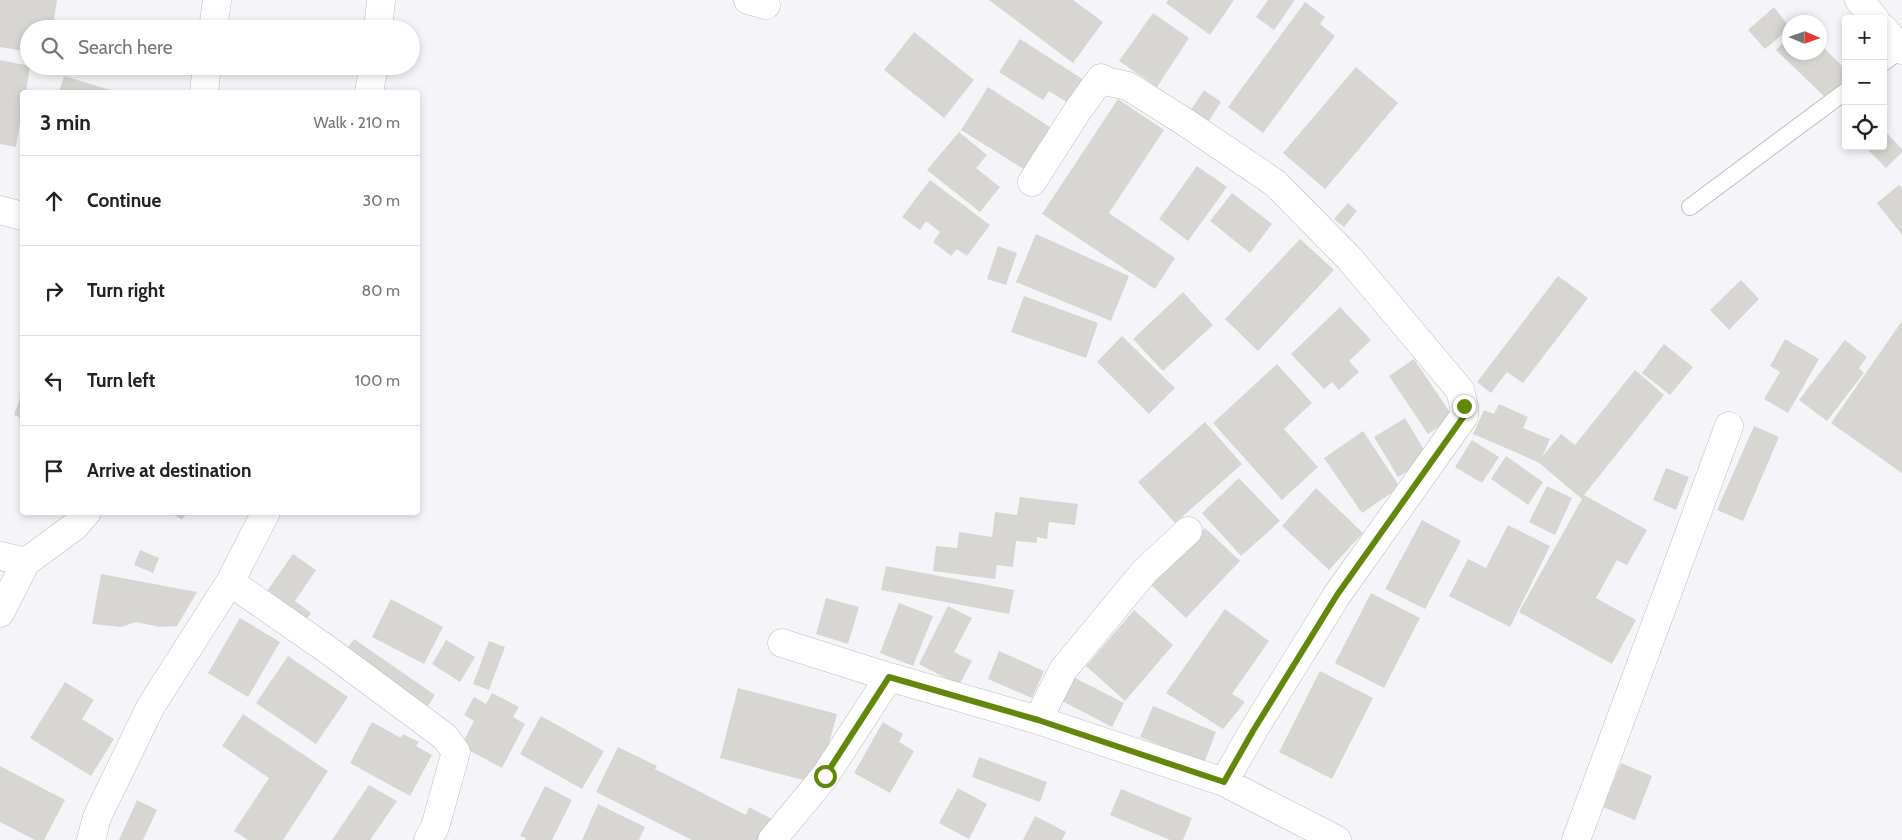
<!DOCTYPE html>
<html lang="en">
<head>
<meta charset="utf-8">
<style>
	body { margin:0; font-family:Cabin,sans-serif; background:#f2f2f2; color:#222 }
	.controls { position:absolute; right:15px; top:15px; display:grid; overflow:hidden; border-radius:5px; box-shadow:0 2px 8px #0003 }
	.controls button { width:45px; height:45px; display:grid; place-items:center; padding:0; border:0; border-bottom:1px solid #e0e0e0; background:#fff; color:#222; font:25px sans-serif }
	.compass { position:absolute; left:1782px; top:15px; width:45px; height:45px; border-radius:50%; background:#fff; box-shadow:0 2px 8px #0003; rotate:92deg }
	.stop { position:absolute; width:15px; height:15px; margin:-11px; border:4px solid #62870b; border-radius:50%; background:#fff }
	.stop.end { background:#62870b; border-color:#fff; box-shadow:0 1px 5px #0008 }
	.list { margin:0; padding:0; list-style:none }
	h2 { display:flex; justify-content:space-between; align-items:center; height:65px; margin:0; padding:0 20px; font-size:21px }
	h2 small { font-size:16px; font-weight:400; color:#767676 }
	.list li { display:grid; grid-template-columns:32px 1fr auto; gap:15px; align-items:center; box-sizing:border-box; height:90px; padding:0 20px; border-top:1px solid #e0e0e0 }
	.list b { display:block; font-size:19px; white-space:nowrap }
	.list em { font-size:16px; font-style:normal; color:#767676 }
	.icon { flex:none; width:28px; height:28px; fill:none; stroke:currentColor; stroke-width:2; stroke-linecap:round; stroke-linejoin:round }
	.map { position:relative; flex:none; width:1902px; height:840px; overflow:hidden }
	.search { position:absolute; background:#fff; box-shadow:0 2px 8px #0003; left:20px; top:20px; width:400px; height:55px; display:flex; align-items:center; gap:12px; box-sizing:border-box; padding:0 18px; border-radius:28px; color:#767676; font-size:19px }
	.panel { position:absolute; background:#fff; box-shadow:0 2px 8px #0003; left:20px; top:90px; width:400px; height:425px; border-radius:5px }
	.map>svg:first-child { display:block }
</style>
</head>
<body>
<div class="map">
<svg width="1902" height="840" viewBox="0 0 1902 840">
	<rect width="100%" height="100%" fill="#f5f5f9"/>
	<!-- building -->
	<path fill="#d8d6d3" d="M0,0h57l-5,29h-23v23l-29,-5z
		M989,0h84l30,22 -30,41z
		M1168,0h66l-24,35 -44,-32z
		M1268,0h27l-21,30 -18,-13z
		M1305,2l20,15 -5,7 15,12 -72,97 -35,-26z
		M1774,7l16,21 -25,21 -17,-19z
		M1153,13l36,25 -32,49 -38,-26z
		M914,32l60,48 -30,38 -60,-48z
		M1790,36v16h30v-8l26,26v11l-18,19 -52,-50z
		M1020,39l64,41 -16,23 -19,-12 -6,9 -44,-28z
		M0,60l30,6 -4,26h-4v19l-6,36 -16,-3z
		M1356,67l42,36 -73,86 -42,-36z
		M64,76l53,16h-58z
		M988,87l65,42 -26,42 -66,-41z
		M1204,90l17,12 -17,26 -17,-12z
		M1118,99l46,31 -55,83 66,45 -20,31 -113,-75z
		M1883,129l19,20v3l-16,16 -22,-22h19z
		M959,132l28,23 -11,13 24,19 -20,25 -53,-42z
		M1197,166l30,21 -39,54 -29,-22z
		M930,180l60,45 -23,31 -10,-7 -6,7 -18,-14 7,-10 -14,-11 -6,9 -18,-13z
		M1899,185l3,3v47l-25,-32z
		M1232,193l40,31 -22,29 -40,-32z
		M1348,203l9,8 -13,16 -10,-8z
		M1036,234l93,42 -18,45 -95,-39z
		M1300,239l34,31 -76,81 -33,-32z
		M998,246l19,7 -11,32 -19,-6z
		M1558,276l30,22 -65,85 -16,-11 -16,21 -14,-11z
		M1741,280l18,19 -30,31 -19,-20z
		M1183,292l30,33 -50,46 -30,-32z
		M1024,296l74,27 -12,35 -75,-26z
		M1340,307l31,33 -22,21 10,11 -20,18 -7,-8 -8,7 -33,-35z
		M1902,321v152l-71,-50z
		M1122,336l53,52 -26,26 -52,-52z
		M1785,339l34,20 -31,54 -24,-14 16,-27 -10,-6z
		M1845,340l22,17 -8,11 5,5 -37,48 -28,-21z
		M1664,344l29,23 -23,28 -28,-22z
		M1414,359l39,58 -25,17 -39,-58z
		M1277,364l35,39 -28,26 34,38 -36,33 -69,-77z
		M1635,370l29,25 -80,100 63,35 -20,35 -10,-5 -21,38 40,22 -24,44 -93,-52 63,-113 -44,-37 -65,-28 11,-24 10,4 5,-10 29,13 -5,11 27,11 -8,18 19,-23 14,11z
		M22,392v26l-8,-3z
		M1405,418l24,40 -31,19 -24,-40z
		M1205,422l37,42 -67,59 -37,-41z
		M1754,426l25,11 -36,84 -26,-11z
		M1363,431l37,56 -38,26 -38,-55z
		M1472,440l27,17 -17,26 -27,-16z
		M1506,456l37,26 -15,23 -37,-26z
		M1666,468l23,9 -13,33 -23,-10z
		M1239,478l41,43 -39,35 -39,-43z
		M1547,486l25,12 -17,37 -26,-13z
		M1316,488l47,45 -34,37 -47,-44z
		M1020,497l58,7 -3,21 -26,-3 -2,17 -10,-2v6l-21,-2 -3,26 -16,-2 -2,14 -62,-8 3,-25 21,2 2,-16 33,5 3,-25 22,3z
		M170,512h17l-5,8z
		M1422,520l39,21 -36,68 -40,-20z
		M1508,525l42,21 -40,81 -61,-31 19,-37 18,9z
		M1205,528l35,33 -54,57 -35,-33z
		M140,550l19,8 -6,15 -19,-8z
		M293,554l23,16 -21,31 16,12 -13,18 -40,-27z
		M886,566l128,24 -5,24 -128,-24z
		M101,574l96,18 -20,34 -17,1 -24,-5 -15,5 -29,-3z
		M1371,593l49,25 -36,70 -49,-25z
		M826,598l33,9 -11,37 -32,-10z
		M391,599l52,28 -19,37 -52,-27z
		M899,603l34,13 -20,50 -33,-13z
		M948,606l24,12 -18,34 18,9 -13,24 -40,-21z
		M1225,609l44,32 -37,53 13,8 -22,27 -57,-36z
		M1134,610l39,35 -48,56 -39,-35z
		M240,618l40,24 -32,55 -40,-24z
		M354,639l81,56 -13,20 -83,-55z
		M446,640l29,17 -15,25 -28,-18z
		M489,641l16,6 -16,43 -16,-6z
		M999,651l45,20 -12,27 -44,-19z
		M288,656l60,41 -32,47 -60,-41z
		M1320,671l53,27 -41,81 -53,-27z
		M1073,677l51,26 -12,24 -50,-26z
		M65,682l29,18 -12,19 32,20 -23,37 -61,-38z
		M738,688l99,26 -19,70 -98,-26z
		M492,693l27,14 -6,10 12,7 -23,44 -41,-22 13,-25 -10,-6 10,-18 12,7z
		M1153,706l63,26 -12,31 -64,-26z
		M243,714l85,57 -45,69h-35l-14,-9 35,-53 -47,-32z
		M541,716l63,35 -22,38 -62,-35z
		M372,722l29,16 2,-4 16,8 -3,4 16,9 -22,41 -60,-33z
		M883,722l20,12 -4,8 15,9 -24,42 -36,-20z
		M618,747l39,19 -2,3 91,46 3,-8 23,12 -11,21h-69l-96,-48z
		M979,757l68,25 -7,20 -68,-25z
		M1621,763l31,13 -17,44 -32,-13z
		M0,766l65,34 -21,40h-9l-35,-18z
		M369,785l28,16 -27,39h-38z
		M545,786l27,14 -20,40h-27l1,-2 -6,-2z
		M958,788l29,16 -18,35 -30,-16z
		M1121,789l71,29 -9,22h-13l-60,-25z
		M137,800l20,10 -14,30h-24z
		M598,804l47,23 -6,13h-57z
		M1035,816l31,16 -4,8h-39z"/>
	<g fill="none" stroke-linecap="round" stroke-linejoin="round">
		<defs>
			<path id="lane" d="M1883,63l19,-14
				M1690,207l156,-116"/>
			<path id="street" d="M748,0l18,5
				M1859,0l16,19
				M1883,28l19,22
				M213,29l4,-29
				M378,29l3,-29
				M204,92l3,-26
				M369,92l5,-26
				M1032,182l46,-72 23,-32 8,4 19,4 57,36 90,61 74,75 111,132 4,16v10l-127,179 -84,136 -29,51
				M0,210l22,6
				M0,556l26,6
				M230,582l98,68 117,87 11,15 -21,75 -7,13
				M0,613l26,-51 49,-36 12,-14
				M782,643l107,34 149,43 186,62 113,58
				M1038,720l25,-50 82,-99 43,-40
				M91,840l6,-23 54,-111 79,-124 36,-70
				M772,840l53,-64 64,-99
				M1576,840l153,-414"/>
		</defs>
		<!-- lane casing -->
		<use href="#lane" stroke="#bcbdc0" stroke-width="18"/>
		<!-- street casing -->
		<use href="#street" stroke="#bcbdc0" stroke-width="29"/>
		<!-- lane -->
		<use href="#lane" stroke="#fff" stroke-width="16"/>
		<!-- street -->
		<use href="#street" stroke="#fff" stroke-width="28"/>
	</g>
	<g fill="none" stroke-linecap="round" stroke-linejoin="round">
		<!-- route -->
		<path stroke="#62870b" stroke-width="6" d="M825,776l64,-99 149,43 186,62 29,-51 84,-136 127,-179v-10"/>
	</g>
</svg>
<div class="controls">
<button>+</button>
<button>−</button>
<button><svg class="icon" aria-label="locate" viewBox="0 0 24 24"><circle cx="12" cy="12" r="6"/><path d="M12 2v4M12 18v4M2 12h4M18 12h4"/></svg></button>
</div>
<svg class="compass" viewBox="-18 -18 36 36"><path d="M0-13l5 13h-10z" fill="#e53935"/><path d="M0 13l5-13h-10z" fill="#767676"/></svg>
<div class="stop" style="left:825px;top:776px"></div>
<div class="stop end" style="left:1464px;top:406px"></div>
<div class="search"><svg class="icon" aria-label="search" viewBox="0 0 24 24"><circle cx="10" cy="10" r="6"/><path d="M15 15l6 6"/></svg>Search here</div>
<section class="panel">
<h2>3 min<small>Walk · 210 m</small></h2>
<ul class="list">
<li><svg class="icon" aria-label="ahead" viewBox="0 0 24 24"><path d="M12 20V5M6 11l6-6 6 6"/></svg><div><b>Continue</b></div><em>30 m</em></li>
<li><svg class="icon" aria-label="right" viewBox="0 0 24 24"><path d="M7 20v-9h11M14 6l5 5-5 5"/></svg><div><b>Turn right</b></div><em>80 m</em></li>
<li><svg class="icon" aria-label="left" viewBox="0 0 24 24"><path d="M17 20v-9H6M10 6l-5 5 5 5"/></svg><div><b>Turn left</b></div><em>100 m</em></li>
<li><svg class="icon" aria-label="arrive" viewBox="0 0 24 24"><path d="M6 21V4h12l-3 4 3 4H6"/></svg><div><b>Arrive at destination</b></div></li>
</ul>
</section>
</div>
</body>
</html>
